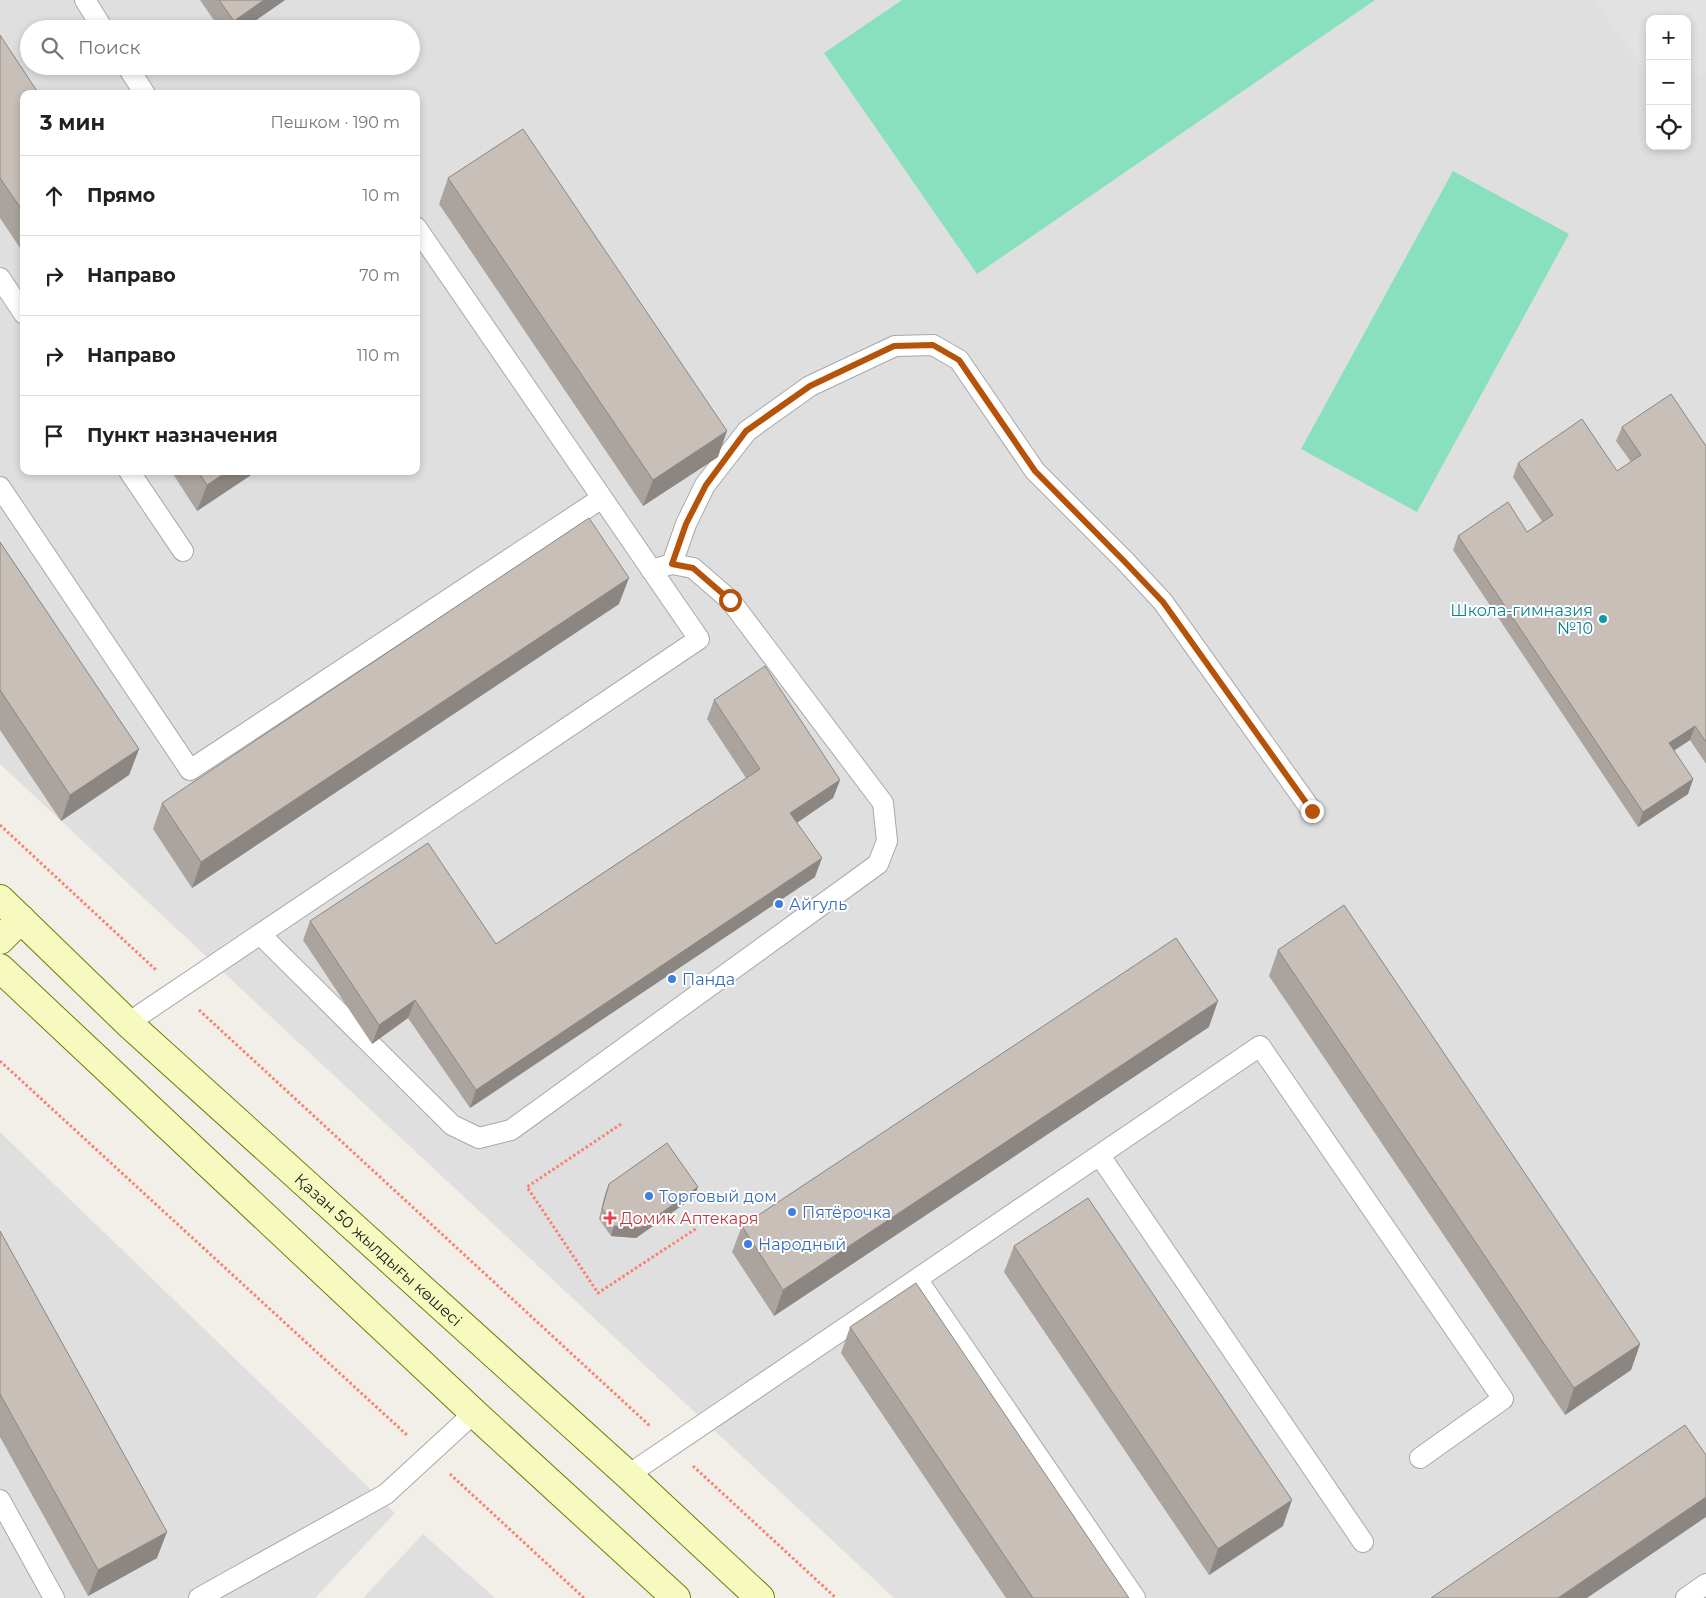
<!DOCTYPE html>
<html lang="ru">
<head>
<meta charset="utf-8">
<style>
	body { margin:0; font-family:Montserrat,sans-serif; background:#f6f6f6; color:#202124 }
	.controls { position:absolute; right:15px; top:15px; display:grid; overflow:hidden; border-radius:10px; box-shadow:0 2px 8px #0003 }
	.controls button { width:45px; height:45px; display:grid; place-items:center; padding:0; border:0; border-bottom:1px solid #e0e0e0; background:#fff; color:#202124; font:25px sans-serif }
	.stop { position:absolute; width:15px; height:15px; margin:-11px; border:4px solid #b45309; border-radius:50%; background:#fff }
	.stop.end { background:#b45309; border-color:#fff; box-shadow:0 1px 5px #0008 }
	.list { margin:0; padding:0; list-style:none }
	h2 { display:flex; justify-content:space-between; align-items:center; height:65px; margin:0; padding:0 20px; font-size:21px }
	h2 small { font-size:16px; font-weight:400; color:#757577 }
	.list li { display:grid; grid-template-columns:32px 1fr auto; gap:15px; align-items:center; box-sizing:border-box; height:80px; padding:0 20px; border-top:1px solid #e0e0e0 }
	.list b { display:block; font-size:19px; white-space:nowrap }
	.list em { font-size:16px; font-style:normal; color:#757577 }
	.icon { flex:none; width:28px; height:28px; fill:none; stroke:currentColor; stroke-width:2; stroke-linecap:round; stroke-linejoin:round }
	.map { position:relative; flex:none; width:1706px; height:1598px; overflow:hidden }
	.search { position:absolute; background:#fff; box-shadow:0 2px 8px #0003; left:20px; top:20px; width:400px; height:55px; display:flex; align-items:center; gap:12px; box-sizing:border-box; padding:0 18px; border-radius:28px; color:#757577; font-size:19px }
	.panel { position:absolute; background:#fff; box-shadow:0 2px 8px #0003; left:20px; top:90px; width:400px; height:385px; border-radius:10px }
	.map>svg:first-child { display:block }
</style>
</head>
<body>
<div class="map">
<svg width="1706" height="1598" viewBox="0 0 1706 1598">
	<rect width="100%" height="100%" fill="#f2efe9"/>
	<!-- residential -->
	<path fill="#e0dfdf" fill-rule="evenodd" d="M0,0h1706v1598h-812l-894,-834zM1650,19h37v127h-37zM29,29h382v37h-382zM24,94h392v377h-392z
		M0,1132l395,381 -80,85h-315z
		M423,1534l72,64h-132z"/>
	<!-- pitch -->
	<path fill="#88e0be" d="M902,0h473l-398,274 -153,-221z
		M1453,171l116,63 -152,278 -116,-63z"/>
	<!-- parking -->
	<path fill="#e2e2e2" d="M1595,0h111v71l-19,13v-65h-37v60z"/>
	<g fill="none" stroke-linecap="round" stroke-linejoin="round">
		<defs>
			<path id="lane" d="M85,0l18,29
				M127,66l18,28
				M0,278l24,36
				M129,471l54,80
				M0,487l190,283 412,-272
				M672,564l14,-40 19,-39 42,-54 63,-45 85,-40 38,-1 26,15 76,111 90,90 38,41 149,209
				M260,934l192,191 27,13 32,-8 367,-266 9,-23 -4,-38 -153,-203 -37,-32 -21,-4 -21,6
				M128,1023l571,-384 -283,-412
				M1100,1156l263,386
				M917,1279l218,319
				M628,1475c211,-143 423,-285 632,-429l243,353 -83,59
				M0,1500l54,98
				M199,1598l187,-104 88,-81
				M1686,1598l20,-14"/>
			<g id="secondary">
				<path id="s1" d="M0,899l128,124 500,452 132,123"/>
				<path d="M0,940l21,-21"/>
				<path d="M0,968l474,445 202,185"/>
			</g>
		</defs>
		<!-- lane casing -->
		<use href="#lane" stroke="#a9a9a9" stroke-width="22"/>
		<!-- secondary casing -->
		<use href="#secondary" stroke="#707d05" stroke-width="30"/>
		<!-- path -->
		<path stroke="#fa8072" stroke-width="3" stroke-dasharray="2.5 2.5" stroke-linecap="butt" d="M0,825l156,145
			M199,1010l451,416
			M0,1061l408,375
			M621,1124l-94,63 71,106 99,-65
			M693,1466l143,132
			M450,1474l134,124"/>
		<!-- lane -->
		<use href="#lane" stroke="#fff" stroke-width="20"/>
		<!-- secondary -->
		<use href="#secondary" stroke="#f7fabf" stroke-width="28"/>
	</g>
	<!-- wall -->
	<path fill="#aba49e" d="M200,0h85l-42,29h-23z
		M0,35l24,59v160l-24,-36z
		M448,178l270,279 -75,49 -204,-302z
		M1622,427l84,19v318l-16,-24 -16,11 19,28 -5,15 -50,33 -185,-277 5,-14 69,-4 15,-11 -29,-44 5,-14 99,8 14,-9 -15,-21z
		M171,471h86l-60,40z
		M0,542l139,207 -10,26 -68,46 -61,-91z
		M619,604l-427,284 -39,-59 9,-26z
		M714,700l126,80 -7,18 -36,25 18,54 -345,231 -62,-90 -36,26 -69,-104 7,-19 186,23 250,-166 -39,-59z
		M1278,950l362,394 -9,26 -66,45 -296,-439z
		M1209,1027l-435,289 -42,-64 10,-26z
		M609,1184l89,3 -4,10 -58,41 -25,-2 -12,-17 6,-25z
		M0,1231l157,327 -69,38 -88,-159z
		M1014,1246l269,280 -74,49 -205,-303z
		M850,1327l279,271h-123l-165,-245z"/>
	<!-- shaded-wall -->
	<path fill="#8b8681" d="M264,0h21l-42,29h-12l3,-8z
		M727,431l-9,26 -75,49 10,-26z
		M228,471h29l-60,40 10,-26z
		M629,578l-10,26 -427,284 9,-26z
		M1695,726l-5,14 -27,17 6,-14z
		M139,749l-10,26 -68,46 9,-26z
		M1693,779l-5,15 -50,33 5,-15z
		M840,780l-7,18 -50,34 7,-19z
		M822,858l-7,19 -345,231 6,-18z
		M415,1000l-7,18 -36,26 7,-19z
		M1218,1001l-9,26 -435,289 9,-26z
		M698,1187l-4,10 -58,41 -25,-2 3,-10z
		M1640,1344l-9,26 -66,45 9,-27z
		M1706,1497v20l-119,81h-29z
		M1292,1500l-9,26 -74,49 9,-26z
		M167,1532l-10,26 -69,38 10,-26z"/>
	<!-- building -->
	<path fill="#c7bfb8" stroke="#8b8681" d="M219,0h45l-30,21z
		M0,35l39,59h-15v119l-24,-35z
		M523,129l204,302 -74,49 -205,-302z
		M1671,394l35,52v296l-11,-16 -26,17 24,36 -50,33 -185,-276 50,-34 19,30 26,-17 -35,-52 64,-44 35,52 24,-16 -19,-28z
		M198,471h30l-21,14z
		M589,518l40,60 -428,284 -39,-59z
		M0,542l139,207 -69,46 -70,-105z
		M765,666l75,114 -50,33 32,45 -346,232 -61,-90 -36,25 -69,-104 118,-78 68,101 264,-175 -46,-69z
		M1344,905l296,439 -66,44 -296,-438z
		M1176,938l42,63 -435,289 -41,-64z
		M667,1143l31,44 -58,41 -26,-2 -12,-17 7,-25z
		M1088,1198l204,302 -74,49 -204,-303z
		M0,1231l167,301 -69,38 -98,-176z
		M916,1283l213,315h-96l-183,-271z
		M1685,1425l21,30v42l-148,101h-127z"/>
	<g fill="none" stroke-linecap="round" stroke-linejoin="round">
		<!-- route -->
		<path stroke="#b45309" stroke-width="6" d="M730,600l-37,-32 -21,-4 14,-40 20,-39 40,-54 64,-45 84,-40 39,-1 26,15 76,111 89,90 39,41 149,209"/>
	</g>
	<!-- markers -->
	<circle fill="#0f9aa8" stroke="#fff" stroke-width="2" cx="1603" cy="619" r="5"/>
	<g fill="#3f7fe0" stroke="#fff" stroke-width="2">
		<circle cx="779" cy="904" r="5"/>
		<circle cx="672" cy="979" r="5"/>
		<circle cx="649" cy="1196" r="5"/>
		<circle cx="792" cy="1212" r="5"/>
		<circle cx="748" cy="1244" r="5"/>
	</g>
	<path fill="#e0444e" stroke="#fff" stroke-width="2" d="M607.5 1210.5h5v5h5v5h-5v5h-5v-5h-5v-5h5z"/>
	<g text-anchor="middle" stroke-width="4" stroke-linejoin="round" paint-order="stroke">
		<!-- culture labels -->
		<g font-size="16" fill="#0d838f" stroke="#fff" text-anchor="end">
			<text x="1593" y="616">Школа-гимназия<tspan x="1593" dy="18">№10</tspan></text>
		</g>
		<!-- shop labels -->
		<g font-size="16" fill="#366cbe" stroke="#fff" text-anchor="start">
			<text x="789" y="910">Айгуль</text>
			<text x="682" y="985">Панда</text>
			<text x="659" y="1202">Торговый дом</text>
			<text x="802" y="1218">Пятёрочка</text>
			<text x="758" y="1250">Народный</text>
		</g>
		<!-- health labels -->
		<g font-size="16" fill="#be3a42" stroke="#fff" text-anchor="start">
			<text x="620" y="1224">Домик Аптекаря</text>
		</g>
		<!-- street labels -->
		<g font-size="16" fill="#222" stroke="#fff">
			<text dy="6" stroke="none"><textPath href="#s1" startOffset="516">Қазан 50 жылдығы көшесі</textPath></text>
		</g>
	</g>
</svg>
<div class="controls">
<button>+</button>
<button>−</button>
<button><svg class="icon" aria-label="locate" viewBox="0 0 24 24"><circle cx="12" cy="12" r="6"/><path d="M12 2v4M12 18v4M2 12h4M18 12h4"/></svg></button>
</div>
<div class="stop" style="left:730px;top:600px"></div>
<div class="stop end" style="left:1312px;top:811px"></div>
<div class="search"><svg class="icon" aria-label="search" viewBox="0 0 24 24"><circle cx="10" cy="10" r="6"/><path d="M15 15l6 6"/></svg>Поиск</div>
<section class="panel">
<h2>3 мин<small>Пешком · 190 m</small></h2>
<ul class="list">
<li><svg class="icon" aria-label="ahead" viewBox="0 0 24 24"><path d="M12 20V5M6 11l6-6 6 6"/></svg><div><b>Прямо</b></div><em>10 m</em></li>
<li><svg class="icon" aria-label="right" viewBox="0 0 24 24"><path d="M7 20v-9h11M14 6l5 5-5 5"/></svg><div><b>Направо</b></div><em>70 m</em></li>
<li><svg class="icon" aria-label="right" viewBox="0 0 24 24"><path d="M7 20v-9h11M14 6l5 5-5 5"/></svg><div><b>Направо</b></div><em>110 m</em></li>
<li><svg class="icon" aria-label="arrive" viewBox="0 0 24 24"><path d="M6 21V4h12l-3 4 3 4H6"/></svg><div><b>Пункт назначения</b></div></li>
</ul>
</section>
</div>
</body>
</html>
